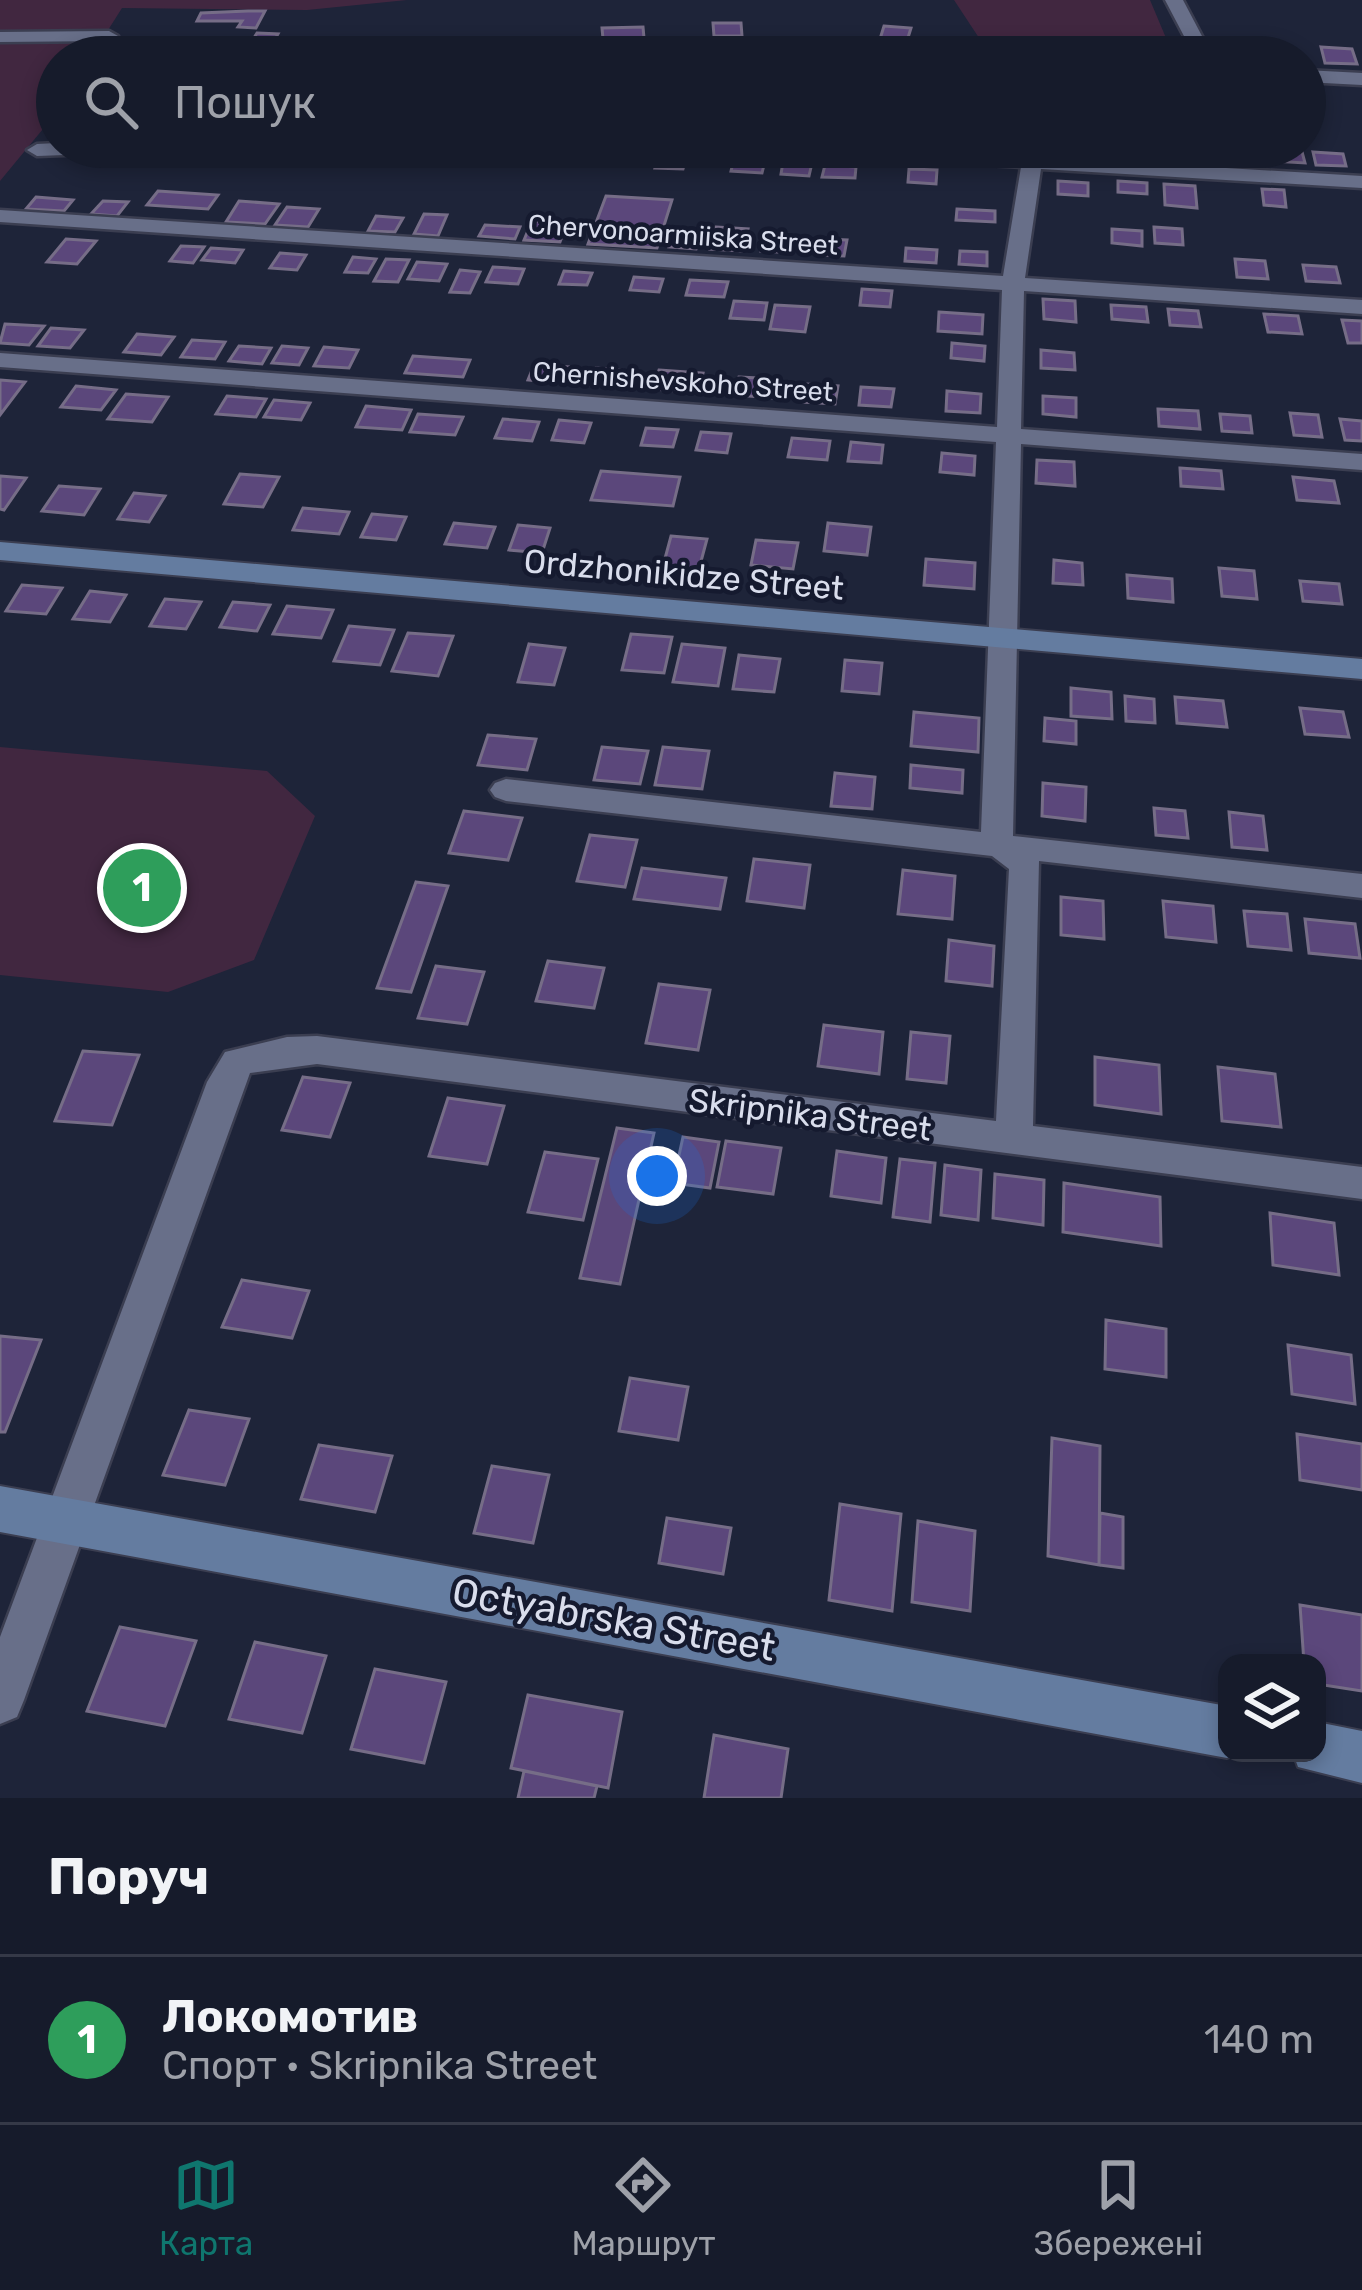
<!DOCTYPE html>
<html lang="uk">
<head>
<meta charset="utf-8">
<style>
	body { margin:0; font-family:Rubik,sans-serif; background:#1f2433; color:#f1f3f6 }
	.controls { position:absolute; right:36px; bottom:36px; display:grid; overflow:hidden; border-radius:24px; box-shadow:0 6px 18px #0003 }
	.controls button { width:108px; height:108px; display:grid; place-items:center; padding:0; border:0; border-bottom:3px solid #353947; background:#161b2b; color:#f1f3f6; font:60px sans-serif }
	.you { position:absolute; left:657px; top:1176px; width:42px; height:42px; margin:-30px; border:9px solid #fff; border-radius:50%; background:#1a73e8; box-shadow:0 0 0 18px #1a73e833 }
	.badge { display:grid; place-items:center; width:78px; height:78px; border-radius:50%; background:#0f766e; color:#fff; font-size:39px; font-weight:700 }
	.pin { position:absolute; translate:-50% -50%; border:6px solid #fff; box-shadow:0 3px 12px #0006 }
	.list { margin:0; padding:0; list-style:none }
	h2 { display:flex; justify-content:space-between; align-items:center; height:156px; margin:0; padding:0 48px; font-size:51px }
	h2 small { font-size:39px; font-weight:400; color:#9ea1a9 }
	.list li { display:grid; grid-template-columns:78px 1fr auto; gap:36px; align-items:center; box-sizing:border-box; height:168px; padding:0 48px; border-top:3px solid #353947 }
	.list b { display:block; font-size:45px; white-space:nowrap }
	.list p { margin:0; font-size:39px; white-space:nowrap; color:#9ea1a9 }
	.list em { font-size:39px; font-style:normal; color:#9ea1a9 }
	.icon { flex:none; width:66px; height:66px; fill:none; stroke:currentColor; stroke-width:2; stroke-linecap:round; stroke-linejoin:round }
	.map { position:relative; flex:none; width:1362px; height:1798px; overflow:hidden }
	.search { position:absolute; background:#161b2b; box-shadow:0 6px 18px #0003; left:36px; right:36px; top:36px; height:132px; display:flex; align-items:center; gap:30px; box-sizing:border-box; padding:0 42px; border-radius:66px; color:#9ea1a9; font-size:45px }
	.sheet { height:324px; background:#161b2b }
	nav { display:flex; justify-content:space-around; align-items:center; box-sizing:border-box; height:168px; border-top:3px solid #353947; background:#161b2b; font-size:33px; color:#9ea1a9 }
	nav a { display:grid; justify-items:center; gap:6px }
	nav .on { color:#0f766e }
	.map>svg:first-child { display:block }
</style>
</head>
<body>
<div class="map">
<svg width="1362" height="1798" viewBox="0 0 1362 1798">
	<rect width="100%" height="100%" fill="#1e2439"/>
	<!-- green -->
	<path fill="#412740" d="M0,0h407l-100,10 -185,-2 -31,49h-34v55l-57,69z
		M954,0h196l24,57 -189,-10z
		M0,747l267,24 48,45 -61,144 -86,32 -168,-17z"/>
	<!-- building -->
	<path fill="#5b477b" stroke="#766d87" stroke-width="3" d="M248,11h17l-9,17 -18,-1 4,-6h-45l4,-8z
		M713,23h28l1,13h-28z
		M884,26l27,2 -4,13 -27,-2z
		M643,27l1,11 -41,1 -1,-11z
		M257,33l21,1 -12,21 -22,-1z
		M548,38l6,11 -31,4 -7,-12z
		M481,47l4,10h-43l-3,-6z
		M1321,47l31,2 5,15 -32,-1z
		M566,147h12l15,1 -6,14 -27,-1z
		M1238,147h26l2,13 -26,-1z
		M1270,147l31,1 4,15 -33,-2z
		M512,148l35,2 -4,10 -36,-2z
		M630,151l25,2 -5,13 -25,-1z
		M1313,152l30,2 3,12 -30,-1z
		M659,154l28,2 -4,13 -28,-1z
		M734,159l31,2 -3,12 -31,-2z
		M783,162l29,1 -3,13 -28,-2z
		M825,165l31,2 -1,11 -33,-1z
		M909,169l28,1 -1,14 -28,-2z
		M1058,181l30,2v13l-30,-2z
		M1118,181l29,2v11l-29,-2z
		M1164,184l31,2 2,22 -32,-3z
		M1262,189l22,1 2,17 -22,-2z
		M158,191l60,4 -10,14 -61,-4z
		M606,196l66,4 -15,48 -69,-4z
		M36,197l37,3 -9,11 -38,-2z
		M103,201l25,1 -11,14 -26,-2z
		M239,201l40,3 -14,20 -39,-2z
		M287,207l32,2 -11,18 -33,-2z
		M957,209l38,2v11l-39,-2z
		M424,214l23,1 -9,21 -24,-2z
		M376,216l27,2 -8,14 -27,-1z
		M532,221l35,2 -7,19 -36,-2z
		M485,225l35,2 -5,12 -36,-3z
		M716,227l32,2 -6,22 -32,-2z
		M1154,227l28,2 1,16 -28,-2z
		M1112,229l30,2v15l-30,-3z
		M674,231l26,2 -4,16 -27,-2z
		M765,234l31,2 -4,17 -31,-2z
		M66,239l30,2 -19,23 -30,-2z
		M824,239l23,1 -3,16 -22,-1z
		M181,246l23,1 -11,16 -23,-2z
		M211,248l32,2 -8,13 -33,-3z
		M906,248l31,2 -1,13 -31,-2z
		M960,251l27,1v14l-28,-2z
		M280,253l26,2 -9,15 -27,-2z
		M353,257l23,2 -8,14 -23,-1z
		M386,259l23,1 -11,22 -24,-1z
		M1235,259l30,2 3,18 -31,-2z
		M417,262l30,2 -8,17 -31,-2z
		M1303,265l33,2 4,16 -34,-2z
		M493,267l31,2 -6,15 -32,-2z
		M460,270l20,2 -10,21 -20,-1z
		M564,271l28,2 -5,12 -28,-1z
		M634,277l29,2 -4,13 -29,-2z
		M690,280l38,2 -4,15 -38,-2z
		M862,289l30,2 -2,16 -30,-2z
		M1043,299l32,2 1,21 -32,-3z
		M734,301l33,2 -3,17 -34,-2z
		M775,305l35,2 -5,25 -35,-3z
		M1111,305l35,2 2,15 -36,-3z
		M1168,309l30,2 3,16 -31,-2z
		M939,312l44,3 -1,19 -44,-3z
		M1264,314l34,2 4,18 -34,-2z
		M1342,320l20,1v22h-14z
		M5,324l39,2 -15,19 -29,-2z
		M51,328l33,2 -14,18 -32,-2z
		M137,334l37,3 -13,18 -37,-3z
		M192,340l33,2 -10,17 -34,-2z
		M952,343l33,3 -1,15 -33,-3z
		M239,346l32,2 -9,16 -33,-3z
		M282,346l26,2 -9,17 -27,-2z
		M324,347l34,3 -9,18 -35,-2z
		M1041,350l33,3 1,17 -34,-2z
		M413,356l57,4 -7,17 -58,-4z
		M534,365l34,2 -6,16 -34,-3z
		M596,368l26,2 -5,17 -27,-2z
		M659,370l44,3 -5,20 -45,-4z
		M739,377l37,2 -4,19 -37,-3z
		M0,380l25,2 -25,33z
		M806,384l32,2 -3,18 -32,-2z
		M76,386l40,4 -15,20 -40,-3z
		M861,387l33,2 -3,18 -32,-2z
		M947,391l34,3 -1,19 -34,-2z
		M126,394l42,3 -16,25 -44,-3z
		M227,396l39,3 -10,18 -40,-3z
		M1043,396l33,2v19l-33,-3z
		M274,400l36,3 -9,17 -37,-3z
		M366,406l45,4 -9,20 -46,-3z
		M1158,409l40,2 2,18 -41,-3z
		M1290,413l28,2 4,22 -28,-2z
		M418,414l45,3 -8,18 -45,-3z
		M1220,414l30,2 2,17 -30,-2z
		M503,419l36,3 -7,19 -37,-3z
		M1340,419l22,2v20l-17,-1z
		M559,420l32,3 -7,20 -32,-3z
		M646,428l32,2 -5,17 -32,-2z
		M701,432l30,2 -4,19 -31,-3z
		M792,438l38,3 -3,19 -39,-3z
		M851,442l32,3 -2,18 -33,-2z
		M942,453l33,3 -1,19 -34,-3z
		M1037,460l37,2 1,24 -39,-3z
		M1180,468l41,3 2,18 -42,-3z
		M601,471l79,6 -7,29 -82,-6z
		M240,474l39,3 -16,30 -39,-3z
		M0,476l26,2 -22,32 -4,-1z
		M1293,477l41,4 5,22 -42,-3z
		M59,486l41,3 -16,26 -42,-4z
		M134,493l31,3 -16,26 -31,-3z
		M303,508l46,4 -10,22 -46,-4z
		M372,514l34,3 -10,23 -35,-3z
		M454,523l41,4 -8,21 -42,-4z
		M828,523l43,4 -4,28 -43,-4z
		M518,525l32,3 -8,25 -33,-3z
		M671,536l36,3 -8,30 -36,-3z
		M756,540l42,3 -5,26 -42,-4z
		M926,559l49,4 -1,26 -50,-4z
		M1054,560l28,3 1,22 -30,-2z
		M1219,568l35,3 3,28 -35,-3z
		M1127,575l45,4 1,23 -45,-4z
		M1300,581l39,3 3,20 -39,-3z
		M22,585l40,3 -16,26 -40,-3z
		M90,591l36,4 -16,27 -37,-3z
		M165,599l36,3 -15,27 -36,-3z
		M233,602l37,3 -13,26 -37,-4z
		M287,606l46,4 -12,28 -48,-4z
		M349,626l45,4 -14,35 -46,-4z
		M408,633l45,3 -15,40 -46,-5z
		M631,634l41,3 -8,36 -42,-3z
		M529,644l36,4 -11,37 -36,-3z
		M682,644l43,4 -7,38 -45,-4z
		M739,655l41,4 -6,33 -41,-3z
		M845,660l37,3 -3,31 -37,-3z
		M1071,688l40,4 1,27 -41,-3z
		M1125,696l29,3 1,24 -29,-2z
		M1175,697l48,4 4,26 -50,-4z
		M1300,708l43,4 6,25 -44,-3z
		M914,712l65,6 -1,34 -67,-6z
		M1045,718l31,3v23l-32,-3z
		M488,735l48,4 -9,31 -49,-5z
		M602,747l46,4 -8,33 -46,-4z
		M663,747l46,4 -7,38 -47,-4z
		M911,765l52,5 -1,23 -52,-5z
		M835,773l40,4 -3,32 -41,-3z
		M1043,783l43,4 -1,34 -43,-5z
		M1154,808l31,3 3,27 -32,-3z
		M464,811l58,7 -14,42 -59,-7z
		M1229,812l34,4 4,34 -35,-3z
		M590,835l47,5 -12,47 -48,-6z
		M754,859l56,6 -6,43 -57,-7z
		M642,868l84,10 -6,31 -86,-10z
		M903,870l52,6 -3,43 -54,-5z
		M416,882l32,4 -37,106 -34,-4z
		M1061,897l42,4 1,38 -43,-4z
		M1163,901l50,5 3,36 -50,-5z
		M1244,911l43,3 4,36 -43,-4z
		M1305,919l50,5 5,34 -51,-5z
		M949,940l45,6 -2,40 -46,-5z
		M548,961l56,7 -10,40 -58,-7z
		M436,966l48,6 -17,52 -49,-6z
		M659,984l51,6 -12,60 -52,-7z
		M824,1025l59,7 -4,42 -61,-8z
		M911,1032l39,4 -4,47 -39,-4z
		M83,1051l56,4 -27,70 -57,-4z
		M1095,1057l64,8 2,49 -66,-9z
		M1218,1067l57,7 6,53 -59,-6z
		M303,1077l47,6 -20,54 -48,-7z
		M448,1098l56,8 -17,58 -58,-8z
		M617,1128l37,5 -34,151 -40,-6z
		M683,1137l36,5 -9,46 -37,-5z
		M726,1141l55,7 -8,46 -56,-7z
		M837,1151l49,7 -5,45 -50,-7z
		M545,1152l53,7 -15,61 -55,-8z
		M900,1159l35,4 -5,59 -37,-5z
		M945,1165l36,5 -3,50 -37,-5z
		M995,1174l49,6 -1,45 -50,-7z
		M1064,1183l96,14 1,49 -98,-14z
		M1270,1213l64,10 5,52 -66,-10z
		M242,1280l67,11 -17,47 -70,-11z
		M1106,1320l60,9v48l-61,-8z
		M0,1336l41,4 -36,92h-5z
		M1288,1345l63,10 4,49 -63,-10z
		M630,1378l58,9 -10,53 -59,-9z
		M189,1410l60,9 -24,66 -62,-10z
		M1297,1434l65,10v46l-62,-10z
		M1052,1438l48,8 -1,119 -51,-9z
		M319,1445l73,11 -17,56 -74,-13z
		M492,1466l57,9 -16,68 -59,-10z
		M840,1504l61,10 -9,97 -63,-11z
		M1100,1513l23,4v51l-24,-3z
		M667,1518l64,10 -8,46 -64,-11z
		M918,1521l57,10 -5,80 -58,-9z
		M1300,1605l62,10v76l-45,-7v-21h-13z
		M120,1627l76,14 -31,85 -78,-15z
		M255,1642l71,14 -24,77 -73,-14z
		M375,1669l71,13 -22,81 -73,-14z
		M528,1695l94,17 -14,76 -97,-20z
		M714,1735l74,14 -7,49h-77z
		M524,1771l73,15 -3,12h-76z"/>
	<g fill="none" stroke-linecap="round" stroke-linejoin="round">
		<defs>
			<path id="street" d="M1165,0h18l30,57h-18z
				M0,32l109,-1 9,5 -9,5 -109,1z
				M741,39l232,13 9,5 -241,-8 -172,8 9,-5z
				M1305,70l57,3v12l-57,-3z
				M57,143v4h73l-10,6 -83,3 -10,-6 10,-6z
				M770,147h109l144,9 1,-9h20l-2,10 320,19v12l-321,-19 -16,109 337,22v14l-338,-23 -3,138 341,25v16l-341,-26 -8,392 349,38v24l-323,-37 -6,265 329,41v32l-1045,-135 -67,9 -226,627 -7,17 -17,7v-87l207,-555 18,-30 62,-15 30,-1 679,85 13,-252 -17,-13 -486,-55 -11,-4 -5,-7 5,-7 11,-4 475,53 15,-390 -996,-75v-14l997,74 5,-137 -1002,-68v-12l1003,66 18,-109 -241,-14z"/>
			<path id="secondary" d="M0,542l1362,117v20l-1362,-119z
				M0,1486l1227,220v47h12l-12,5 -1227,-226z
				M1317,1722l45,9v52l-64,-16 -5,-14h24z"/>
		</defs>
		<!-- street casing -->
		<use href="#street" stroke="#3b3e51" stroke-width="5"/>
		<!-- secondary casing -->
		<use href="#secondary" stroke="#3b3e51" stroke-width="4"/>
		<!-- street -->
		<use href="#street" fill="#686f89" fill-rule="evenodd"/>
		<!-- secondary -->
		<use href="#secondary" fill="#647ca0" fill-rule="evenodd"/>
	</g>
	<g text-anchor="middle" stroke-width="9" stroke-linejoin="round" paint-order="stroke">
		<!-- far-street labels -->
		<g font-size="27" fill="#d9ddec" stroke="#151a2f">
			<text transform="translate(683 235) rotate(4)" y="9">Chervonoarmiiska Street</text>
			<text transform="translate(683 382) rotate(4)" y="9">Chernishevskoho Street</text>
		</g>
		<!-- street labels -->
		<g font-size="33" fill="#d9ddec" stroke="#151a2f">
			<text transform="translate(684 574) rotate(5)" y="12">Ordzhonikidze Street</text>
			<text transform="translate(810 1114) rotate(7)" y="12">Skripnika Street</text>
		</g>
		<!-- near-street labels -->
		<g font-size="39" fill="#d9ddec" stroke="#151a2f">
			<text transform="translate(614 1619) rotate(10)" y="14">Octyabrska Street</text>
		</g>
	</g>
</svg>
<div class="controls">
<button><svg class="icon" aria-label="layers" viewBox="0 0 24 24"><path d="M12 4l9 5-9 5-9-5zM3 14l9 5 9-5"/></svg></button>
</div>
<div class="you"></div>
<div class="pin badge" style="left:142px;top:888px;background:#2e9e5b">1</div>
<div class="search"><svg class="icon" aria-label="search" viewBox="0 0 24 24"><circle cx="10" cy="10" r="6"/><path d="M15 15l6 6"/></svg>Пошук</div>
</div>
<section class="sheet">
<h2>Поруч<small></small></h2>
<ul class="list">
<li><span class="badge" style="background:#2e9e5b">1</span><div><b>Локомотив</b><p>Спорт · Skripnika Street</p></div><em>140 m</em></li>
</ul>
</section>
<nav>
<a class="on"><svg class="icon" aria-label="map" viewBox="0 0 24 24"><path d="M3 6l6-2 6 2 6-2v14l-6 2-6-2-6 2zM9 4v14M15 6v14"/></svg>Карта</a>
<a><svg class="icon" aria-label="directions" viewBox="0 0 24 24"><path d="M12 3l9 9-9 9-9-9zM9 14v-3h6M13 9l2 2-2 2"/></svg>Маршрут</a>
<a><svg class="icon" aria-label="saved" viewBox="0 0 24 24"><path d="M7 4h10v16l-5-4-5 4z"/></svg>Збережені</a>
</nav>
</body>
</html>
